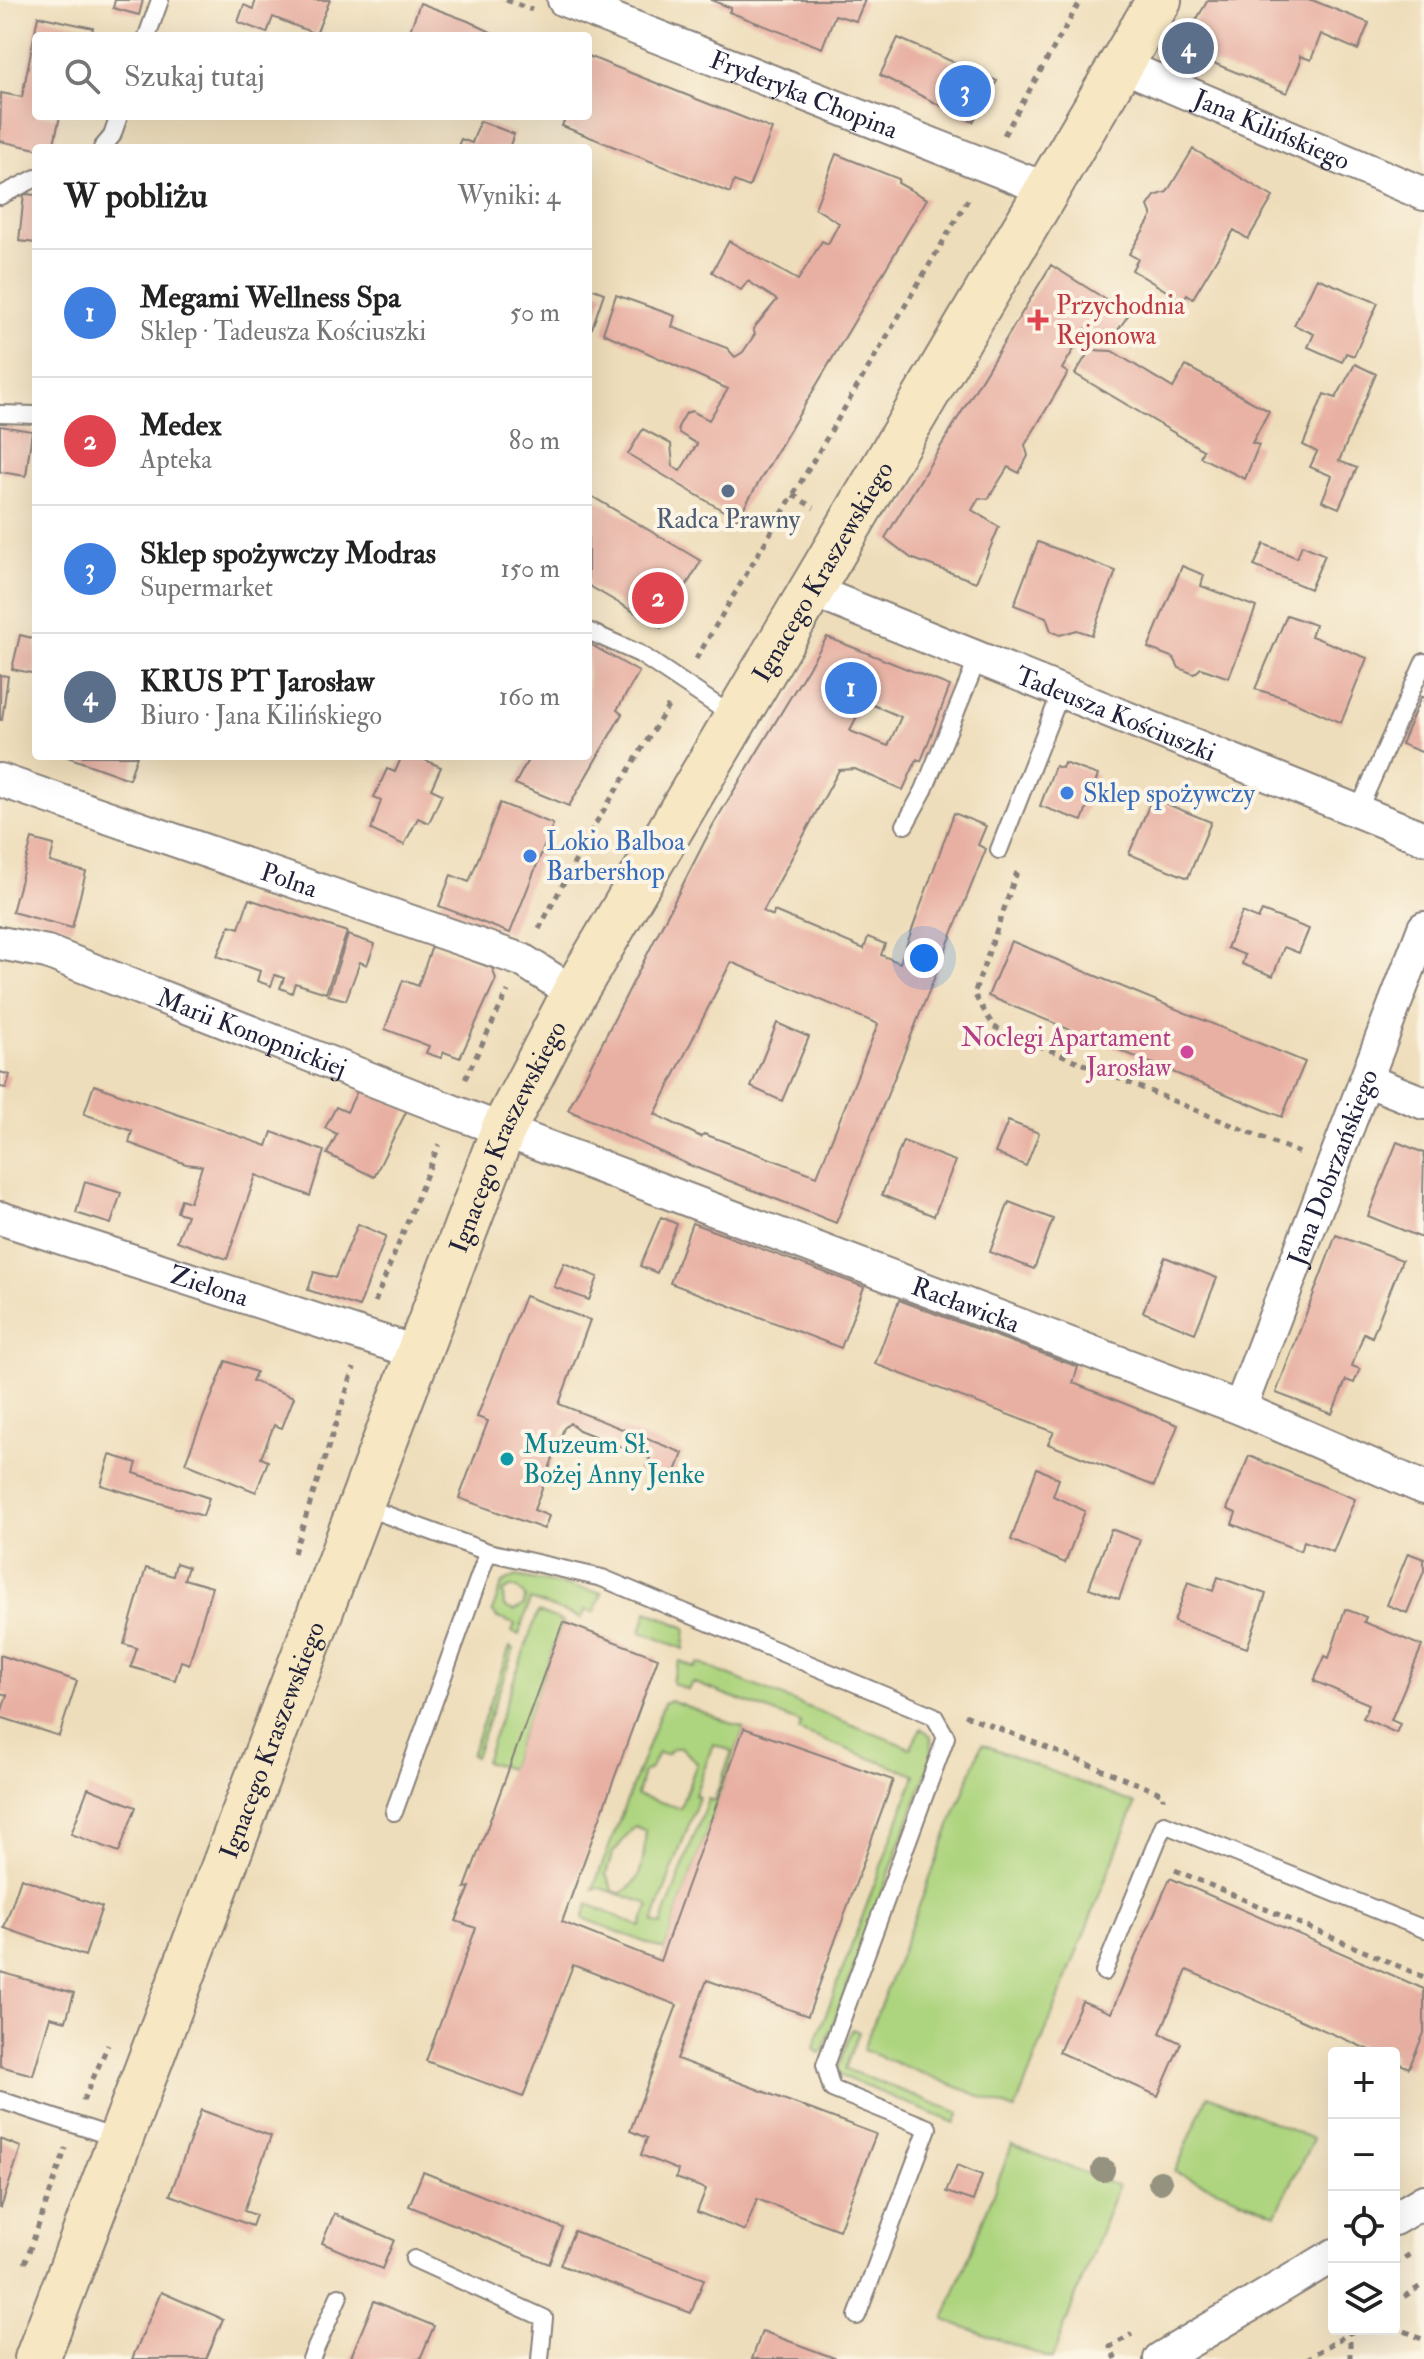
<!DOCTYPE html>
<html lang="pl">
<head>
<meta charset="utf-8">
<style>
	body { margin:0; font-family:"IM FELL Double Pica",serif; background:#f2f2f2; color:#222 }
	.controls { position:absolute; right:24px; bottom:24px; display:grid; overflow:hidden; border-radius:8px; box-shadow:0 8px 32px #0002 }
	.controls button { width:72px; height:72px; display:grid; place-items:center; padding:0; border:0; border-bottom:2px solid #e0e0e0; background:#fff; color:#222; font:40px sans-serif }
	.you { position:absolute; left:924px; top:958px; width:28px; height:28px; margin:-20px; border:6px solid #fff; border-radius:50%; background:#1a73e8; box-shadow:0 0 0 12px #1a73e833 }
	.badge { display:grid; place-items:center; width:52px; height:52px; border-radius:50%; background:#d1495b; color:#fff; font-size:26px; font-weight:700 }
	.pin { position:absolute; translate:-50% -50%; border:4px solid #fff; box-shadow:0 2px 8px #0006 }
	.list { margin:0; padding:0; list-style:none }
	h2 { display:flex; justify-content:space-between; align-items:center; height:104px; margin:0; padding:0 32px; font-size:34px }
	h2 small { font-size:26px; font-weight:400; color:#767676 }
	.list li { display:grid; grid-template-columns:52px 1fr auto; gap:24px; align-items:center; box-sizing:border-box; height:128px; padding:0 32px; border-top:2px solid #e0e0e0 }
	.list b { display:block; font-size:30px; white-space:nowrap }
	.list p { margin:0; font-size:26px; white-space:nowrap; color:#767676 }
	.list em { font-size:26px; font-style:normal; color:#767676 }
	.icon { flex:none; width:44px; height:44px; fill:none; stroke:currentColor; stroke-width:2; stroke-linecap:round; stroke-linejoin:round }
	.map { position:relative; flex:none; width:1424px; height:2359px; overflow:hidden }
	.search { position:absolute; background:#fff; box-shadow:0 8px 32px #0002; left:32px; top:32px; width:560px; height:88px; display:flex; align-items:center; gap:20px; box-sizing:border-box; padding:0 28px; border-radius:8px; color:#767676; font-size:30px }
	.panel { position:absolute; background:#fff; box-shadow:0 8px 32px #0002; left:32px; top:144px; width:560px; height:616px; border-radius:8px }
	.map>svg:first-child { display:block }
</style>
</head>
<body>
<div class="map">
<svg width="1424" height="2359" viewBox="0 0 1424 2359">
	<rect width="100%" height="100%" fill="#fcf5e5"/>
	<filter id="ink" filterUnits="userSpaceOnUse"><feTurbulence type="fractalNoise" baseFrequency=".0125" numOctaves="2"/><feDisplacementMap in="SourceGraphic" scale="16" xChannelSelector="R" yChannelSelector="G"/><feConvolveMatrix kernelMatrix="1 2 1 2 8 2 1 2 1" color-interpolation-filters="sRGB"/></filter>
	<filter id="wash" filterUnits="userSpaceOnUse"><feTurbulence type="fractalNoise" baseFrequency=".006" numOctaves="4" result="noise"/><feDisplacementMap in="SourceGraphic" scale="32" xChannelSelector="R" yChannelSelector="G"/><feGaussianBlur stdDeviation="1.8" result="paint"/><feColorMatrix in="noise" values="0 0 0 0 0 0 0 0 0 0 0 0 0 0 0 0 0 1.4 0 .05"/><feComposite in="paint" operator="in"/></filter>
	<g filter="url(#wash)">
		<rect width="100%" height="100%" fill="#eeddba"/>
		<!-- green -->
		<path fill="#add47e" stroke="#687b5c" stroke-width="2" fill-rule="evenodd" d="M516,1576l86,17 -8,20 -9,-3 -3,8 -52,-18 -11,35 -7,-3 3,-8 -18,-6 -5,-7 11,-28zM510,1588h8l7,9 -1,8 -10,6 -10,-4 -1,-15z
			M647,1611l39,17 -2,21 -43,-17z
			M538,1612l25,10 -54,147 -24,-8z
			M510,1647l4,2 -39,108 -4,-2z
			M680,1661l15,7 3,-5 212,85 11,-20 10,8 1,22 -109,293 -4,2 -5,-4 1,-5 100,-269 -116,-44 2,-8 -109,-41 -4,8 -14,-6 -2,-4z
			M670,1700l74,28 -80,222 -81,-32 5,-14 53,23 8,-20 -3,-4 -48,-16 -5,2 71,-186zM713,1744l19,7 -18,50 -6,-2 -47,126 -8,-3 46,-125 -4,-2zM674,1748h8l15,15 -17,45 -43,-13 6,-23 7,-3 8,-16 7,2zM635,1826l11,5c-3,23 0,51 -25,62l-8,-3 -7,-15 6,-21z
			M982,1744l153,60 -120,306 -152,-60z
			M852,2029l7,3 -14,37 115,44 -5,10 -114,-47 -3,-7z
			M1208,2095l105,44 -37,75 -101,-42z
			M1012,2145l106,41 -66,173 -108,-39z"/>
		<g id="blocks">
			<!-- building -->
			<path fill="#e8b0a3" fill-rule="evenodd" d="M115,0h28l-4,15 -26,-7z
				M256,0h74l-14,34 -43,-17 -6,16 -29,-11 6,-17 9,4z
				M711,0h154l-9,21 -21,-6 -13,33 -93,-36 2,-4z
				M1208,0h104l57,23 -11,27 -37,-16 -10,26 -11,-4v7l-13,30 -108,-44z
				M420,3l48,18 31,15h-91z
				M38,16l55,12 -2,8h-55v80h24l-7,32 -17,1 -36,-8 1,-48 21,4z
				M898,38l99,43 -24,41 -93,-47z
				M588,56l184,73 -23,58 -15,-6 -4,12 -168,-67 4,-10h22z
				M480,121l34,13 -5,14h-52l4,-9 11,4z
				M1193,149l80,48 -25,42 -14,-9 -41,68 -6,-4 -4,7 -51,-31 6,-11 -9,-5 23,-38 -4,-10 7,-10 12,-4z
				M836,154l63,25 -1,4 29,16 -190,320 -109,-65 15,-25 28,15 2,22 7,5 17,-27 -18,-11 -1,-6 8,-14 6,-2 17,9 19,-31 -125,-56 13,-38 59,21 -3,11 55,21 8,9 8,-5 12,-18 -2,-5 24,-29 -29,-19 -7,9 -29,-18 17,-31 69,39 24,-39 6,3 11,-21 -24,-15z
				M24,194l12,1v48l-17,-2z
				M1051,265l78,49 -20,29 -23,-14 -24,40 6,4 -43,72 3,11 -9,17 -11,-6 -20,32 -9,-1 -7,12 27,17 -23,55 -65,-24 -26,-20z
				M1317,278l61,25 -24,53 -8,-3 -4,9 -34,-15 6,-13 -20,-9z
				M588,287l16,6 -12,35 -4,-2z
				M1090,350l22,1 61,37 13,-22 83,45 -17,32 7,2 -14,34 -45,-22 3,-7 -128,-76z
				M1355,364l21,10 -37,87 18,7 -18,40 -17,-7 10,-25 -22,-9 7,-15 -14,-7 21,-51 12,4z
				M0,426l32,5 -6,45 -26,-4z
				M588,494l113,67 -40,67 -73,-43z
				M1038,542l78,29 -24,64 -15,-5 -17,5 -9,-4 -5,-14 -32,-12z
				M1264,544l33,14 5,-13 23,10 -15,34 -56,-23z
				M1182,566l22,9 -3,11 55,21 -27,71 -28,-10 -7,6 -15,-6 -5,-10 -26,-10z
				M1287,615l28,10 -4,11 56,22 -26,65 -55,-25 -31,-9z
				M20,635l16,4v35l-24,-5z
				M827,637l123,49 -29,75 -4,-2 -14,31 -48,-21 -16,1 -76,141 10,5 1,-5 90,38 4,-12 17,7 -4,11 19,8 54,-150 32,13 -8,19 8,4 -150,374 -149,-59 -119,-54 145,-285zM864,701l37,16 -13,29 -38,-15zM731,962l147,62 -61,152 -113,-42 -3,3 -46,-23z
				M588,643l51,29 -22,38 5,4 -53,92 -54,-22 15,-28h58z
				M0,675l8,1 -6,44h-2z
				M1421,697h3v56l-23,-9z
				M65,756h72l-8,23z
				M402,756h14l25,11 -10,22 11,5 -13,29 -11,-5 -14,27 -33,-15 10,-30 -7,-3 13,-28 8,3z
				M1064,763l34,12 -16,46 -42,-15 15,-40 7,2z
				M1152,798l59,24 -23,56 -59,-24z
				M500,803l53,21 -43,109 -71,-27 12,-31 18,7z
				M32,839l22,6 -4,17 36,10 -14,56 -60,-16z
				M249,899l98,33 -21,61 -31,-10 -3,10 -12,-5 4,-10 -9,-3 -4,11 -14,-5 3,-10 -43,-15 13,-31 9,3z
				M1262,911l47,18 -10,24 -15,-6 -11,29 -31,-12 3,-9 -18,-7 15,-36 16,7z
				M348,935l27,9 -8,21 -7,-3 -14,38 -18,-5z
				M1011,941l294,121 -23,55 -294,-121z
				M432,946l60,22 4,11 -36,79 -16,-6 -3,6 -15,-5 3,-7 -44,-17 18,-49 15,6z
				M777,1023l32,14 -27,64 -31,-14z
				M0,1072l10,3 -4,13 -6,-1z
				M94,1085l173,61 5,-14 52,19 -14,45 -54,-21 -29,84 -50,-18 10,-26 -10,-3 4,-13 9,3 12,-36 -16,-2 -57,-21 3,-12 -48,-17z
				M359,1087l48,23 -33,67 -47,-23 10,-20 -12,-6 11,-21 11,5z
				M1008,1121l31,12 -13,33 -31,-13z
				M903,1141l52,20 -21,55 -52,-21z
				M1397,1142l27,11 -2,85 -54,-22z
				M85,1182l36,11 -10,31 -35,-11z
				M1009,1202l44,17 -19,50 -44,-17z
				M661,1217l16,7 -20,49 -17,-7z
				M692,1223l172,64 -23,61 -171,-65z
				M358,1224l28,12 -27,71 -51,-17 6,-18 21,6z
				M1336,1235l66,25 -30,77 -8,-4 -12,33 8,3 -6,14 -8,-3 -14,34 -56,-21z
				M1165,1257l52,21 -22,55 -52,-21z
				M564,1263l34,14 -9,23 -35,-13z
				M525,1296l65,24 -31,84 124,49 -9,24 -28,-11 4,-8 -71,-28 -9,-7 -6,5 -30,82 15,6 -5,13 -85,-31 29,-77 -11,-4z
				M899,1300l179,67 -5,16 105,42 -24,61 -106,-42 6,-12 -179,-68z
				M226,1361l30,11 -4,9 42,16 -12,31 -8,-3 -13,33 7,3 -12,31 -71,-29z
				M110,1455l27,8 -3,10 75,25 -6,18 -102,-31z
				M1249,1456l106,43 -22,53 -29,-11 -4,10 -68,-27 4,-11 -9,-4z
				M1037,1468l22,11 -6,17 32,15 -20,52 -54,-23z
				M1111,1529l29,11 -21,59 -30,-11z
				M1408,1553l16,6v12l-17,42 -20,-8z
				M176,1563l12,4 -4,12 28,8 -23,77 -8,-3 -6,19 -44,-13 6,-19 -13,-4 22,-76 27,8z
				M1218,1577l48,17 -19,54 -73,-26 14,-40 25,9z
				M1345,1609l21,8 -2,5 58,24 -31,74 9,4 -4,9 -33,-15 6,-14 -55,-23 11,-25 4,2z
				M563,1622l95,36 -96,264 98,39 84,-233 149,52 -85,236 -101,-36 -30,79 199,75 -37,96 -82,-31 -12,32 -48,-19 9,-23 -30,-11 2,-8 -37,-15 6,-17 -17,-7 47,-126 -104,-40 -50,132 -97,-36 50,-133 -20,-7 14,-34 -5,1z
				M0,1655l77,26 -18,55 -59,-19 7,-22 -7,-2z
				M88,1788l48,19 -17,45 -48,-18z
				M21,1878l81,29 -17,49 -81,-28z
				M1170,1878l254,111v44l-15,35 -15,-7v-8h-18l-189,-83 -27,63 21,10 -23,53 -99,-44 23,-51 29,12z
				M0,1972l74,21 -8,28 -16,-4 -17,58 -33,-9z
				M201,2110l70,26 -27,75 12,4 -4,11 -82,-31z
				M0,2139l21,8 -20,61h-1z
				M957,2165l25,10 -9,26 -27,-9z
				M423,2172l140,56 -14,36 -140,-58z
				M334,2214l60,26 -12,29 -60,-26z
				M574,2231l130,48 -13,34 -131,-48z
				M161,2292l62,27 -17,40h-74z
				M374,2301l60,25 -14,33h-70z
				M762,2331l75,28h-85z"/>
		</g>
	</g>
	<g filter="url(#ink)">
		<use href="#blocks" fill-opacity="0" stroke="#88807a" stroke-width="2"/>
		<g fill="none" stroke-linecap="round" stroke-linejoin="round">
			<defs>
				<path id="lane" d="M147,36l13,-36
					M102,148l10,-12 7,-20
					M0,196l36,-18
					M0,414l36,1
					M588,631l52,23 94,63
					M1358,811l66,-149
					M905,825l19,-35 54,-132
					M999,850l62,-158
					M362,1506l126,46 114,26 332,138 12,21 -121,328 7,24 96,39 -71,188
					M394,1812l94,-260
					M1104,1972l60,-148 260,105
					M0,2100l119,39
					M414,2259l130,59 -4,41
					M311,2359l28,-63"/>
				<g id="street">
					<path id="s1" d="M564,0l482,189"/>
					<path id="s2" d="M1121,65l303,129"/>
					<path id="s3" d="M810,590l614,248"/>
					<path id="s4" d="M0,780l522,180 52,33"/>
					<path id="s5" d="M0,943l47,9 405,159 788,297 184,80"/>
					<path d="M1366,1080l58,23"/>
					<path id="s6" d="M0,1218l418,135"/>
					<path id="s7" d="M1240,1408l184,-480"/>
					<path d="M1394,2219l30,-18"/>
					<path d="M1160,2359l174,-104"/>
				</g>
				<g id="secondary">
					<path id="s8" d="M37,2359l466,-1229 71,-137 585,-993"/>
				</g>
			</defs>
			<!-- lane casing -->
			<use href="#lane" stroke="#88807a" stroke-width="20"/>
			<!-- street casing -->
			<use href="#street" stroke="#88807a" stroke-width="36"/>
			<!-- secondary casing -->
			<use href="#secondary" stroke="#88807a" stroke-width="48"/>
			<!-- path -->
			<path stroke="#88807a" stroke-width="5" stroke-dasharray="6 6" stroke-linecap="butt" d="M506,0l26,10
				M1004,135l77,-135
				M793,495l21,13
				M696,659l274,-463
				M1017,872l-43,122 20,33 308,127
				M539,929l55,-103 75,-121
				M465,1079l43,-88
				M375,1302l64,-158
				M294,1553l60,-185
				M965,1715l198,79v5
				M1175,1870l249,107
				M83,2101l25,-56
				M25,2263l41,-115
				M1394,2264l20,-12
				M1394,2303l30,-19
				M1394,2326l30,14
				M1116,2359l-6,-12 22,-13
				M1307,2359l49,-30
				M1350,2359v-25"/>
			<!-- lane -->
			<use href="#lane" stroke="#fff" stroke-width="16"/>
			<!-- street -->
			<use href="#street" stroke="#fff" stroke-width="32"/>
			<!-- secondary -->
			<use href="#secondary" stroke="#f7e8c3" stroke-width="44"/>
		</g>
		<!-- trees -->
		<g fill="#95937f">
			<circle cx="1103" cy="2170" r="12"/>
			<circle cx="1160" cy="2182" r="12"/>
		</g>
	</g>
	<!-- markers -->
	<path fill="#e0444e" stroke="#fcf5e5" stroke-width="3" d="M1034 308h8v8h8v8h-8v8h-8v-8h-8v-8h8z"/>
	<circle fill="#5c6f8a" stroke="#fcf5e5" stroke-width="3" cx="728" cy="491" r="8"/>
	<g fill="#3f7fe0" stroke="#fcf5e5" stroke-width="3">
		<circle cx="1067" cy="793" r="8"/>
		<circle cx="530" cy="856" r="8"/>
	</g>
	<circle fill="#d1479c" stroke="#fcf5e5" stroke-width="3" cx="1187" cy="1052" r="8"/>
	<circle fill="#0f9aa8" stroke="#fcf5e5" stroke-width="3" cx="507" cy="1459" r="8"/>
	<g text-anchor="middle" stroke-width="8" stroke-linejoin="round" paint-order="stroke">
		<!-- street labels -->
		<g font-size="26" fill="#22223b" stroke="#fcf5e5">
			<text dy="9" stroke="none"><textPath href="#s1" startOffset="258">Fryderyka Chopina</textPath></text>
			<text dy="9" stroke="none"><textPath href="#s2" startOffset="164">Jana Kilińskiego</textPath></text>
			<text dy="9" stroke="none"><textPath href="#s8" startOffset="1958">Ignacego Kraszewskiego</textPath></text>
			<text dy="9" stroke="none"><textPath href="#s3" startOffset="330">Tadeusza Kościuszki</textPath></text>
			<text dy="9" stroke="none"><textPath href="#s4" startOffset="306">Polna</textPath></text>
			<text dy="9" stroke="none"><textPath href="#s5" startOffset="268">Marii Konopnickiej</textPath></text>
			<text dy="9" stroke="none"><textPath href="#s8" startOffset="1310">Ignacego Kraszewskiego</textPath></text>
			<text dy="9" stroke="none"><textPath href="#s7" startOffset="258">Jana Dobrzańskiego</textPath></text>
			<text dy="9" stroke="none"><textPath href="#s6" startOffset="220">Zielona</textPath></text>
			<text dy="9" stroke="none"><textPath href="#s5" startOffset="1032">Racławicka</textPath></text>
			<text dy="9" stroke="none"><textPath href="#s8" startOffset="662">Ignacego Kraszewskiego</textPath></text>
		</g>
		<!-- health labels -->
		<g font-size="26" fill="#be3a42" stroke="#fcf5e5" text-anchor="start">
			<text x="1056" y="314">Przychodnia<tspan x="1056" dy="30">Rejonowa</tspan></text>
		</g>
		<!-- service labels -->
		<g font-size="26" fill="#4e5e75" stroke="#fcf5e5">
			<text x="728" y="528">Radca Prawny</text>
		</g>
		<!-- shop labels -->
		<g font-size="26" fill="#366cbe" stroke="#fcf5e5" text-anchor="start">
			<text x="1083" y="802">Sklep spożywczy</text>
			<text x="546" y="850">Lokio Balboa<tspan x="546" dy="30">Barbershop</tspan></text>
		</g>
		<!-- hotel labels -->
		<g font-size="26" fill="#b23c85" stroke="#fcf5e5" text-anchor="end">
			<text x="1171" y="1046">Noclegi Apartament<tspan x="1171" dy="30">Jarosław</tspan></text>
		</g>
		<!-- culture labels -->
		<g font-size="26" fill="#0d838f" stroke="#fcf5e5" text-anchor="start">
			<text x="523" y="1453">Muzeum Sł.<tspan x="523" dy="30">Bożej Anny Jenke</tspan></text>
		</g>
	</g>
</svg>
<div class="controls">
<button>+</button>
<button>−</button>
<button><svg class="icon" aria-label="locate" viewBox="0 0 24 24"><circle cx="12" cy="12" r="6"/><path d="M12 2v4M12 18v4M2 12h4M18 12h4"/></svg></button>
<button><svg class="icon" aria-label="layers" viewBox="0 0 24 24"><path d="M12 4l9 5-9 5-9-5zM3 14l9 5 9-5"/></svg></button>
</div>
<div class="you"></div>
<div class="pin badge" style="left:851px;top:688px;background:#3f7fe0">1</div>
<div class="pin badge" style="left:658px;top:598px;background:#e0444e">2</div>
<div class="pin badge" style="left:965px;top:91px;background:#3f7fe0">3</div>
<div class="pin badge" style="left:1188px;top:48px;background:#5c6f8a">4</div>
<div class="search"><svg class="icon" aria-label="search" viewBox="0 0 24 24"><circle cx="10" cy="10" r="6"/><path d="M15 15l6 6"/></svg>Szukaj tutaj</div>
<section class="panel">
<h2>W pobliżu<small>Wyniki: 4</small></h2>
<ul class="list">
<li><span class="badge" style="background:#3f7fe0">1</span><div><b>Megami Wellness Spa</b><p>Sklep · Tadeusza Kościuszki</p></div><em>50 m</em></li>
<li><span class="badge" style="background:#e0444e">2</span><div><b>Medex</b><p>Apteka</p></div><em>80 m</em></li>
<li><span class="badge" style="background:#3f7fe0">3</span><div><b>Sklep spożywczy Modras</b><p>Supermarket</p></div><em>150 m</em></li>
<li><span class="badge" style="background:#5c6f8a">4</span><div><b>KRUS PT Jarosław</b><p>Biuro · Jana Kilińskiego</p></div><em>160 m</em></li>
</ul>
</section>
</div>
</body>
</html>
